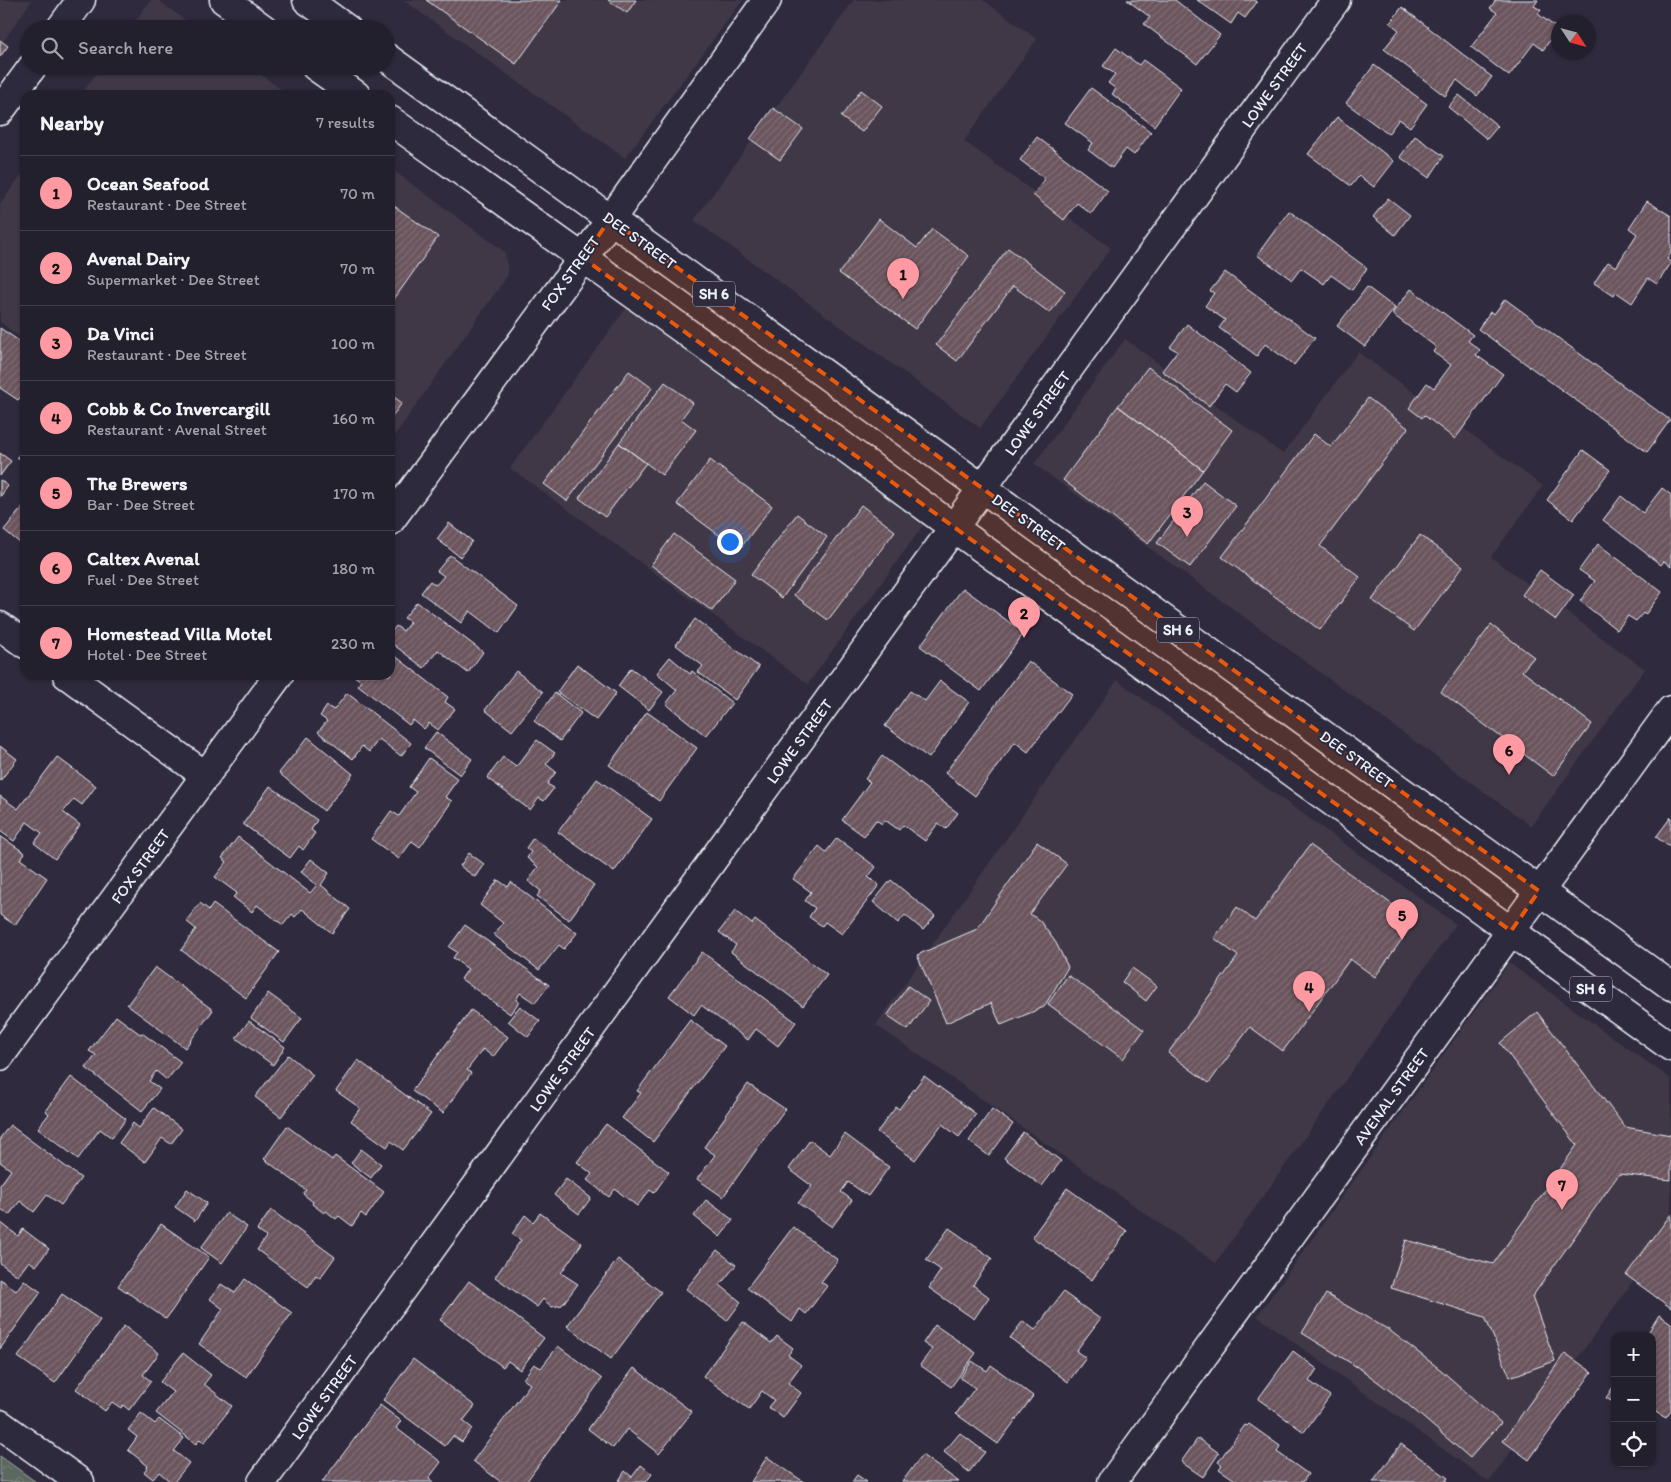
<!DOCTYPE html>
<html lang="en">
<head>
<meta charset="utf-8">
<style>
	body { margin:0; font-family:Itim,sans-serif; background:#2f2d3a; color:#f1f3f6 }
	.controls { position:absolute; right:15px; bottom:15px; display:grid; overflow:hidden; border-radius:10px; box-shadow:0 1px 4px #0004 }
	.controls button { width:45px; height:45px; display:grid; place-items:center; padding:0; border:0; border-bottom:1px solid #403e4a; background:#23202e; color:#f1f3f6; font:25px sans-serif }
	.compass { position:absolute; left:1551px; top:15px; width:45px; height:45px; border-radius:50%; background:#23202e; box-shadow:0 1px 4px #0004; rotate:126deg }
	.you { position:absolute; left:729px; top:541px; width:18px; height:18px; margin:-12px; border:4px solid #fff; border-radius:50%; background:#1a73e8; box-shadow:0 0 0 8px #1a73e833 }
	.badge { display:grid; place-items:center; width:32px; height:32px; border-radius:50%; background:#ff9aa2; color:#111; font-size:16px; font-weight:700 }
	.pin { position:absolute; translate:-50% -41px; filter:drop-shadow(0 1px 2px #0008) }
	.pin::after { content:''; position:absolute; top:26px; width:18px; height:15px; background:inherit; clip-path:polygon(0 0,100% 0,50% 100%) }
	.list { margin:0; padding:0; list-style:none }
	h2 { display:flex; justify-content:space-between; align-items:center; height:65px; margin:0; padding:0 20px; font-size:21px }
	h2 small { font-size:16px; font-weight:400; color:#a3a3aa }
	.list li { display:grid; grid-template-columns:32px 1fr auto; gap:15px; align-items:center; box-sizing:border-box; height:75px; padding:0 20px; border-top:1px solid #403e4a }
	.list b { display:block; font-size:19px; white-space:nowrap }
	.list p { margin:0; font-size:16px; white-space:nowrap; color:#a3a3aa }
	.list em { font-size:16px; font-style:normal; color:#a3a3aa }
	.icon { flex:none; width:28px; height:28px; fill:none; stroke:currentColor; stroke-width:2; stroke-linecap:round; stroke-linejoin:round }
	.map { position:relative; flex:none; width:1671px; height:1482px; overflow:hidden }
	.search { position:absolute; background:#23202e; box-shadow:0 1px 4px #0004; left:20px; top:20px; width:375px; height:55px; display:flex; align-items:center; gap:12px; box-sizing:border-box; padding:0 18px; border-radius:28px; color:#a3a3aa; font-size:19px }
	.panel { position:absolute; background:#23202e; box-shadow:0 1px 4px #0004; left:20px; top:90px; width:375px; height:590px; border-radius:15px }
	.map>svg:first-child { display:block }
</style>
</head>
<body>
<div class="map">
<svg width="1671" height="1482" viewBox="0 0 1671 1482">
	<defs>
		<pattern id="park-crowns" width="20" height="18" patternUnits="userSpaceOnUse" patternTransform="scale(1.25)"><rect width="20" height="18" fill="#5b685e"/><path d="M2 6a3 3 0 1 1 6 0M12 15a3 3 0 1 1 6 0" fill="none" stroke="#737e76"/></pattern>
		<pattern id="building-hatch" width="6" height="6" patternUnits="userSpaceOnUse" patternTransform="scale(1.25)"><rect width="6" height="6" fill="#6b545d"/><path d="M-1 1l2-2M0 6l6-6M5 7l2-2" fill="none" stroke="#806d75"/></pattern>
	</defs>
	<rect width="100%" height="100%" fill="#2f2a3d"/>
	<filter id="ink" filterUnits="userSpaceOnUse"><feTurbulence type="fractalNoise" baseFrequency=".02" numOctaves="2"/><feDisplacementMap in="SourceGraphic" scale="10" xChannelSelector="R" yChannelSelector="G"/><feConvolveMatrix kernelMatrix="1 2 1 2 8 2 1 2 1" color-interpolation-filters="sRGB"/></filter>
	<g filter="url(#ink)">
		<!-- built -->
		<path fill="#413747" d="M0,0h32l-32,46z
			M151,0h7l39,29h-68z
			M403,0h340l-118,158z
			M854,0h129l54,39 -73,102 147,107 -131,180 -286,-208z
			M102,66h147l40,29h-209z
			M390,168l115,84 3,23 -118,167z
			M25,170v171l-25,-19v-118z
			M627,307l298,216 -117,161 -298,-216z
			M1125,339l158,115 75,-102 185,134 -52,71 154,112 -114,157 -497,-362z
			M1117,680l339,244 -240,339 -340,-238z
			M1509,963l162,116v149l-182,254 -232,-166z"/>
		<!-- park -->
		<path fill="url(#park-crowns)" stroke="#a2acab" d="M0,1456l36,26h-36z"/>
		<!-- building -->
		<path fill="url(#building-hatch)" stroke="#e8f1f8" d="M426,0h136l-46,64z
			M608,0h28l-9,13z
			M1127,0h48l45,35 -23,29 -53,-40 6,-7z
			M1197,0h57l3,2 -12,16 -7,-5 -7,11z
			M1496,0h42l-4,6 7,4 -3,4 20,15 -15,21 -9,-7 -25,33 -38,-29 26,-34 -7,-5z
			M1402,7l90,70 -15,19 -20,-16 -12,16 -61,-47 15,-19 -9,-7z
			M0,40l8,6 -8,11z
			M1116,48l23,17 4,-5 38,28 -27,38 -42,-32 4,-5 -8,-6 7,-9 -12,-8z
			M1374,65l53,39 -17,23 -11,-8 -11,15 -42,-31z
			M1091,88l60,44 -17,23 -8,-6 -14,19 -24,-18 5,-7 -28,-20z
			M861,90l21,16 -20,26 -21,-15z
			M1459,95l39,31 -11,13 -39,-32z
			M773,108l30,21 -23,31 -30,-21z
			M1337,117l57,44 -20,26 -15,-11 -8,10 -43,-32z
			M1415,136l29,20 -15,22 -29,-21z
			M1037,137l71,54 -17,23 -14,-11 -13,17 -31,-25 12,-16 -25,-19z
			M1388,198l22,17 -15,20 -22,-18z
			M1647,201l24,15v37l-4,6 4,4 -14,21 -9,-6 -16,25 -16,-11 -2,4 -20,-13 14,-21 8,5 21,-33 -8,-6z
			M390,203l48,34 -48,68z
			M1289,211l78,57 -15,22 -21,-15 -7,9 -23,-16 -9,12 -35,-25z
			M879,219l38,29 15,-19 37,27 -54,73 -76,-56z
			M1008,248l57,43 -15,22 -37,-27 -56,75 -21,-16z
			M1225,272l90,66 -21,27 -29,-21 -8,12 -38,-28 6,-8 -20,-14 9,-13 -4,-2z
			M1367,287l28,21 -30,39 -28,-21z
			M1411,289l62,46 -5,6 12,9 -4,5 27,19 -48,65 -31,-24 -2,3 -13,-10 18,-25 7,5 17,-23 -18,-13 3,-5 -44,-33z
			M1505,299l165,121 -23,32 -169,-123 12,-17 4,2z
			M1187,324l64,49 -15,19 -11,-8 -16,22 -47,-35 15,-20 -7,-4z
			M0,328l25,17v46l-7,9 -18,-12z
			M1148,367l84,63 -29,40 -85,-64z
			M629,371l23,17 -85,113 -23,-17z
			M665,382l28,21 -12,16 15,11 -34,45 -43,-32z
			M390,394l12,9 -12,16z
			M1368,398l40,30 -88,118 40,31 -40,53 -98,-73 92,-123 17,13z
			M1118,406l85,64 -55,74 -85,-64z
			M619,443l27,20 -41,54 -26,-19z
			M25,448v15l-8,-6z
			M1583,450l27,20 -37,50 -26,-20z
			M0,453l11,8 -11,15z
			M710,460l62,46 -33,44 -62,-46z
			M0,480l8,6 -8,11z
			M1203,481l33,25 -46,61 -33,-24z
			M1662,488l9,7v72l-7,-6 -3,4 -58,-45 18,-24 22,17z
			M25,504v43l-21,-17z
			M861,505l34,26 -67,89 -34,-25z
			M797,514l30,23 -45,61 -31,-23z
			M449,523l23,18 -12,16 -23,-18z
			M674,534l61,45 -23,32 -61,-46z
			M1420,535l43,31 -49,65 -42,-31z
			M1598,544l64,48 -17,23 -2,-2 -7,8 -8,-5 -11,14 -37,-29 15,-20 -16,-11z
			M450,555l68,51 -19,27 -29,-22 -9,12 -40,-30 9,-12 6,4 8,-9 -7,-5z
			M1540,570l34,25 -18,25 -34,-25z
			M963,588l61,45 -43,58 -61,-45z
			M417,602l66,50 -15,21 -30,-23 -14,18 -34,-26v-8l6,-8 7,5 7,-9 -6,-4z
			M695,619l64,48 -24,33 -37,-28 5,-6 -27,-21z
			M1491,625l43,32 -12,14 70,53 -39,52 -112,-84z
			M390,652l58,45 -3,5 10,7 -17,21 -9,-7 -5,6 -11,-9 -4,5 -51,-40 3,-4 -8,-6h37z
			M670,657l20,17 2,-3 40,32 -26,33 -40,-32 11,-14 -20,-17z
			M1028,661l44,33 -44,58 -13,-10 -40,54 -30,-23z
			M577,664l39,29 -20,27 -39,-28z
			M631,668l32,24 -14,18 -31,-24z
			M516,671l27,21 -31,39 -27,-21z
			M940,681l29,21 -40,56 -44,-32 25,-35 15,10z
			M347,693l64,50 -10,13 -22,-17 -10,13 -7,-6 -9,13 -35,-27 9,-11 -7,-5 7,-10 7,4z
			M555,693l26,20 -21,28 -26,-20z
			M647,712l50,36 -38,53 -50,-36z
			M436,732l36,27 -12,16 -36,-27z
			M308,737l45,37 -29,37 -45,-38z
			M537,740l18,13 -9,11 10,8 -9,12 7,4 -10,13 -5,-3 -9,12 -43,-32 16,-21 13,10z
			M0,746l17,13 -17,22z
			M882,756l76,57 -12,16 -8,-6 -13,18 -22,-16 -4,5 -14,-10 -3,4 -6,-4 -12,16 -22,-16 28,-38 -5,-3z
			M57,757l39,29 -14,19 -8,-6 -11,13 17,13 -25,34 -21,-16 8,-10 -15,-11 -13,19 -14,-10v-35l18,13z
			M429,758l29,21 -13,18 7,4 -32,46 -8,-6 -13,18 -28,-20 20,-28 8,5 17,-24 -7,-5z
			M597,779l55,40 -38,53 -56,-40z
			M270,786l47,34 -6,10 4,3 -12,17 -4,-4 -9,12 -47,-34z
			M1671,817v31l-15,-11z
			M0,836l25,17 -5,6 27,19 -32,47 -15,-10z
			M238,837l72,56 7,-8 -16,-13 10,-13 18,14 -8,12 29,24 -18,24 -30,-24 -7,8 -3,-3 -9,11 -26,-20 -5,7 -19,-15 4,-4 -22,-16 12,-15 -5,-4z
			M533,838l61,47 -25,35 -32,-24 4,-5 -13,-10 10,-14 -11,-9 4,-6 -5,-4z
			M837,838l39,29 -8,10 11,8 -37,49 -17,-12 -3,4 -13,-9 6,-9 -10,-7 6,-9 -18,-13 26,-33 7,6z
			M1037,842l30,22 -37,50 10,7 16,22 12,24 -24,40 -43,18 -10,-22 -45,20 -29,-68 60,-26z
			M1310,845l105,76 -40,56 -25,-18 -67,92 -33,-24 -41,56 -41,-30 70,-97 -24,-18 23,-31 18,14z
			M469,853l15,11 -9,13 -15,-11z
			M498,880l10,7 3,-5 66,51 -13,16 -5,-4 -20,25 -45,-35 9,-12 -23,-18z
			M891,880l44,36 -12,14 -18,-15 -7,8 -25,-21z
			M200,903l9,7 4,-6 66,48 -33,46 -65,-48 15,-21 -10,-8z
			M735,911l17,13 3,-4 72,55 -24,31 -72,-54 5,-7 -17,-13z
			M465,925l84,60 -14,18 -15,-10 -4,7 3,2 -9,12 -49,-35 7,-10 -15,-11 4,-6 -8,-5z
			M702,952l94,70 -18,24 -22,-17 -8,11 -47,-35 -7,10 -25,-19z
			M155,967l58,43 -28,38 -58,-43z
			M1132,968l25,18 -11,15 -24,-19z
			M1068,975l76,55 -21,29 -75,-55z
			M908,986l21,15 -21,29 -21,-14z
			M268,993l34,25 -18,24 -33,-24z
			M520,1006l20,15 -12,16 -20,-16z
			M471,1010l37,27 -15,20 -10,-8 -16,21 4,3 -28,40 -31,-22z
			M1537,1012l88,115 46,8v45l-52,-6 -87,123 23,64 -45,16 -25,-60 -94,-29 15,-48 87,24 84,-119 -77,-102z
			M116,1016l24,18 2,-1 39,29 -14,18 -11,-9 -7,10 11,8 -18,22 -56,-43 10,-13 -7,-4z
			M690,1020l35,26 -72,96 -31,-24 19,-25 -4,-2z
			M249,1021l36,26 -12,18 -37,-27z
			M288,1055l25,20 -32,42 -26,-20z
			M358,1060l73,54 -28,36 -12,-9 -4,6 -36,-26 9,-13 -24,-17z
			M924,1076l52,38 -17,23 -17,-13 -27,36 -38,-28 19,-25 3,2z
			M71,1077l55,42 -14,19 -12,-9 -22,30 -40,-31 11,-14 -3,-3z
			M748,1084l37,25 -62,88 -26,-18 18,-24 -11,-8z
			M154,1108l28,21 -11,15 -9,-6 -17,24 -26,-19 14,-20 6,5z
			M992,1109l21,15 -24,32 -20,-15z
			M606,1124l63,48 -15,21 -4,-3 -13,16 -22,-17 -6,8 -22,-17 5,-6 -15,-12z
			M10,1125l71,53 -20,27 -14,-10 -13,17 -14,-11 -11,14 -9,-7v-23l11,-15 -11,-8v-24z
			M287,1126l45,34 3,-4 49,36 -18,25 -5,-4 -9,13 -13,-10 -3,3 -10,-8 -2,2 -12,-9 1,-2 -10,-8 3,-4 -42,-31z
			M1023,1132l38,29 -19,25 -38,-28z
			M845,1134l44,33 -21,29 -20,-14 -7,10 11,8 -20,27 -34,-24 14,-17 -23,-17 21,-29 20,15z
			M361,1149l20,15 -10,14 -20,-15z
			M566,1179l25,19 -12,16 -25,-19z
			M1067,1188l60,43 -35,49 -60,-43z
			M187,1189l20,14 -12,18 -20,-14z
			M706,1200l27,20 -13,17 -26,-21z
			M271,1210l64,47 -15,21 -4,-3 -8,12 -51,-37 9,-13 -9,-7z
			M226,1213l21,14 -25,36 -21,-15z
			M540,1213l42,30 -21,30 17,11 -16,21 -10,2 -9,-8 -6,8 -42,-30 26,-37 -9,-6 13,-19 8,7z
			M1671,1214v94l-45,-33z
			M0,1222l18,14 5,-7 26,20 -13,17 -7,-5 -11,15 -18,-13z
			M161,1224l48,33 -43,62 -48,-33z
			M793,1227l45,33 -17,22 6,4 -21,28 -6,-5 -8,13 -45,-34z
			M949,1228l43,30 -19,27 16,12 -15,22 -45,-31 12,-18 -15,-10z
			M717,1250l19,15 -16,20 21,17 -14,19 -41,-32z
			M618,1259l43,33 -50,67 -44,-33z
			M0,1279l16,12 8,-11 17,12 -41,57z
			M245,1279l47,34 -46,64 -47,-33 24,-35 -13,-10 11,-15 14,9z
			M469,1281l75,57 -24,32 -12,-9 -5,6 -63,-47z
			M1063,1292l37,27 -24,32 10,7 -18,24 -58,-44 13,-17 12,9z
			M62,1294l38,26 -45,63 -37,-26z
			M1326,1294l63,36 52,40 60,53 -31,35 -64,-55 -44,-33 -60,-37z
			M1659,1315l12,8v88l-5,7 -14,-8v-74h-6z
			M743,1322l28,21 6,-7 16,12 -5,7 13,10 -13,18 13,10 -18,25 -15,-11 6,-7 -12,-9 -13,18 -46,-33z
			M935,1325l41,28 -25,34 -31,-22 12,-16 -9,-6z
			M124,1326l35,27 -16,22 8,6 -22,29 -6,-5 -2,3 -9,-6 -7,9 -29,-22z
			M558,1346l44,33 -76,103h-25l-28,-21 57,-77 -7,-5 11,-15 7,4z
			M1293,1351l24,18 -8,12 21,15 -26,36 -46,-33z
			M183,1353l28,22 -7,9 28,22 -28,37 -4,-4 -4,5 -40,-31 17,-21 -13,-10z
			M1565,1353l27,19 -63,88 -26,-19z
			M413,1359l62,47 -12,15 9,7 -10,14 -9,-6 -8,10 -62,-46z
			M972,1361l15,10 4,-6 42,31 -35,48 -42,-30 19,-26 -15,-10z
			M634,1368l58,44 -33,42 -32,-25 -14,19 -25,-19z
			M1615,1384v19l-9,-5z
			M380,1405l21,16 -5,7 45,34 -12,16 4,4h-111z
			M141,1413l14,11 4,-5 25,19 -10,13 15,12 -15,19h-3l-12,-10 -6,7 -9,-7 4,-6 -20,-16 9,-13 -9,-7z
			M1249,1424l31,22 -3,6 31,22 -5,8h-65l-19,-13 3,-4 -4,-3 27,-37 2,1z
			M960,1433l25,19 -16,20 -25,-20z
			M1198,1438l21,15 -16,24 -22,-15z
			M1401,1444l47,34 -3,4h-72z
			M922,1455l37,27h-57z
			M767,1457l37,25h-53z
			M641,1465l11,9 -6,8h-28l7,-11 7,6z
			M857,1475l10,7h-15z"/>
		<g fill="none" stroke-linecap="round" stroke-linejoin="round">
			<defs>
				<path id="minor" d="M60,29l21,-29
					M0,111l33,-45
					M390,521l193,-263 184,-258
					M0,626l25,18
					M67,675l139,101
					M0,1056l279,-381
					M262,1482l1074,-1482
					M1112,1482l559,-772"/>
				<path id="secondary" d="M0,1424l80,58"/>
				<path id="primary" d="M224,0l40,29
					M307,0l40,29
					M386,57l1285,929
					M315,66l41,29
					M390,120l376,269 188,139 717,519"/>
			</defs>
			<!-- minor casing -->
			<use href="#minor" stroke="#e8f1f8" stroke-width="31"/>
			<!-- secondary casing -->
			<use href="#secondary" stroke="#e8f1f8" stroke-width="31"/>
			<!-- primary casing -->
			<use href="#primary" stroke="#e8f1f8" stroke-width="31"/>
			<!-- minor -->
			<use href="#minor" stroke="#2f2a3d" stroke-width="28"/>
			<!-- secondary -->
			<use href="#secondary" stroke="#2f2a3d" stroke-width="28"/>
			<!-- primary -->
			<use href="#primary" stroke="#2f2a3d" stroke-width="28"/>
		</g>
	</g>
	<!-- marked area -->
	<path fill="#e8590c" fill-opacity="0.2" stroke="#e8590c" stroke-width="4" stroke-dasharray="10 6" stroke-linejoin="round" d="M610,219l929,672 -28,40 -928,-673z"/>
	<g text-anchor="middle" stroke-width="4" stroke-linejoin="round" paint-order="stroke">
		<!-- shield labels -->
		<g fill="#2f2a3d" stroke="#b0b5c0" stroke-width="1">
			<rect x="693" y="281.5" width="42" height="25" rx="4"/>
			<rect x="1157" y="617.5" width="42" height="25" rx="4"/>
			<rect x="1570" y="976.5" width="42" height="25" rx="4"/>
		</g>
		<g font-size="15" font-weight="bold" fill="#e8f1f8">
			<text x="714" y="299">SH 6</text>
			<text x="1178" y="635">SH 6</text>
			<text x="1591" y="994">SH 6</text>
		</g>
		<!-- street labels -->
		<g font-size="16" fill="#e8f1f8" stroke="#2f2a3d">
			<text transform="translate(1274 85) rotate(-54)" y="6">LOWE STREET</text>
			<text transform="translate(640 240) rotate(36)" y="6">DEE STREET</text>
			<text transform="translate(570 273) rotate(-54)" y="6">FOX STREET</text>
			<text transform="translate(1037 413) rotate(-54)" y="6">LOWE STREET</text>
			<text transform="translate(1029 522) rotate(36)" y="6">DEE STREET</text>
			<text transform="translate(799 741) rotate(-54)" y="6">LOWE STREET</text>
			<text transform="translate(1357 759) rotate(36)" y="6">DEE STREET</text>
			<text transform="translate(140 866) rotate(-54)" y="6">FOX STREET</text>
			<text transform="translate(562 1069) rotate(-54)" y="6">LOWE STREET</text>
			<text transform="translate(1391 1096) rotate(-54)" y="6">AVENAL STREET</text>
			<text transform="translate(324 1397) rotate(-54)" y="6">LOWE STREET</text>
		</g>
	</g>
</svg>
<div class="controls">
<button>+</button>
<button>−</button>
<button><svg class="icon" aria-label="locate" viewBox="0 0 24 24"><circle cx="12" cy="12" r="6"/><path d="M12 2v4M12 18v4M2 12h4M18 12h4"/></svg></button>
</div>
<svg class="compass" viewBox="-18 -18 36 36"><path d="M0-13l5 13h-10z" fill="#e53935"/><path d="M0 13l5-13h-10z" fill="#a3a3aa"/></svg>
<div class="you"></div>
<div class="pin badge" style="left:903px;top:299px">1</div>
<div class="pin badge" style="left:1024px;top:638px">2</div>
<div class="pin badge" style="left:1187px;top:537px">3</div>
<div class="pin badge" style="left:1309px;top:1012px">4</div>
<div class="pin badge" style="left:1402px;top:940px">5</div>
<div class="pin badge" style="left:1509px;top:775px">6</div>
<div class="pin badge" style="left:1562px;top:1210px">7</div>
<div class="search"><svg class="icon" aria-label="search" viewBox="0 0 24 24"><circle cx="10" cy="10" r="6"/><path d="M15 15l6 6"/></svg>Search here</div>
<section class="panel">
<h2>Nearby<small>7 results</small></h2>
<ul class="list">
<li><span class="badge">1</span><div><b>Ocean Seafood</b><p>Restaurant · Dee Street</p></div><em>70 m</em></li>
<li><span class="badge">2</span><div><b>Avenal Dairy</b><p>Supermarket · Dee Street</p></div><em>70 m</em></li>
<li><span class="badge">3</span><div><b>Da Vinci</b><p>Restaurant · Dee Street</p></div><em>100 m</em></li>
<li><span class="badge">4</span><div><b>Cobb &amp; Co Invercargill</b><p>Restaurant · Avenal Street</p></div><em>160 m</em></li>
<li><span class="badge">5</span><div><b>The Brewers</b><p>Bar · Dee Street</p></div><em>170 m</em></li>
<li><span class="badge">6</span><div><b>Caltex Avenal</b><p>Fuel · Dee Street</p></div><em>180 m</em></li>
<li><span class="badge">7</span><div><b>Homestead Villa Motel</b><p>Hotel · Dee Street</p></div><em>230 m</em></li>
</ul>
</section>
</div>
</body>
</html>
